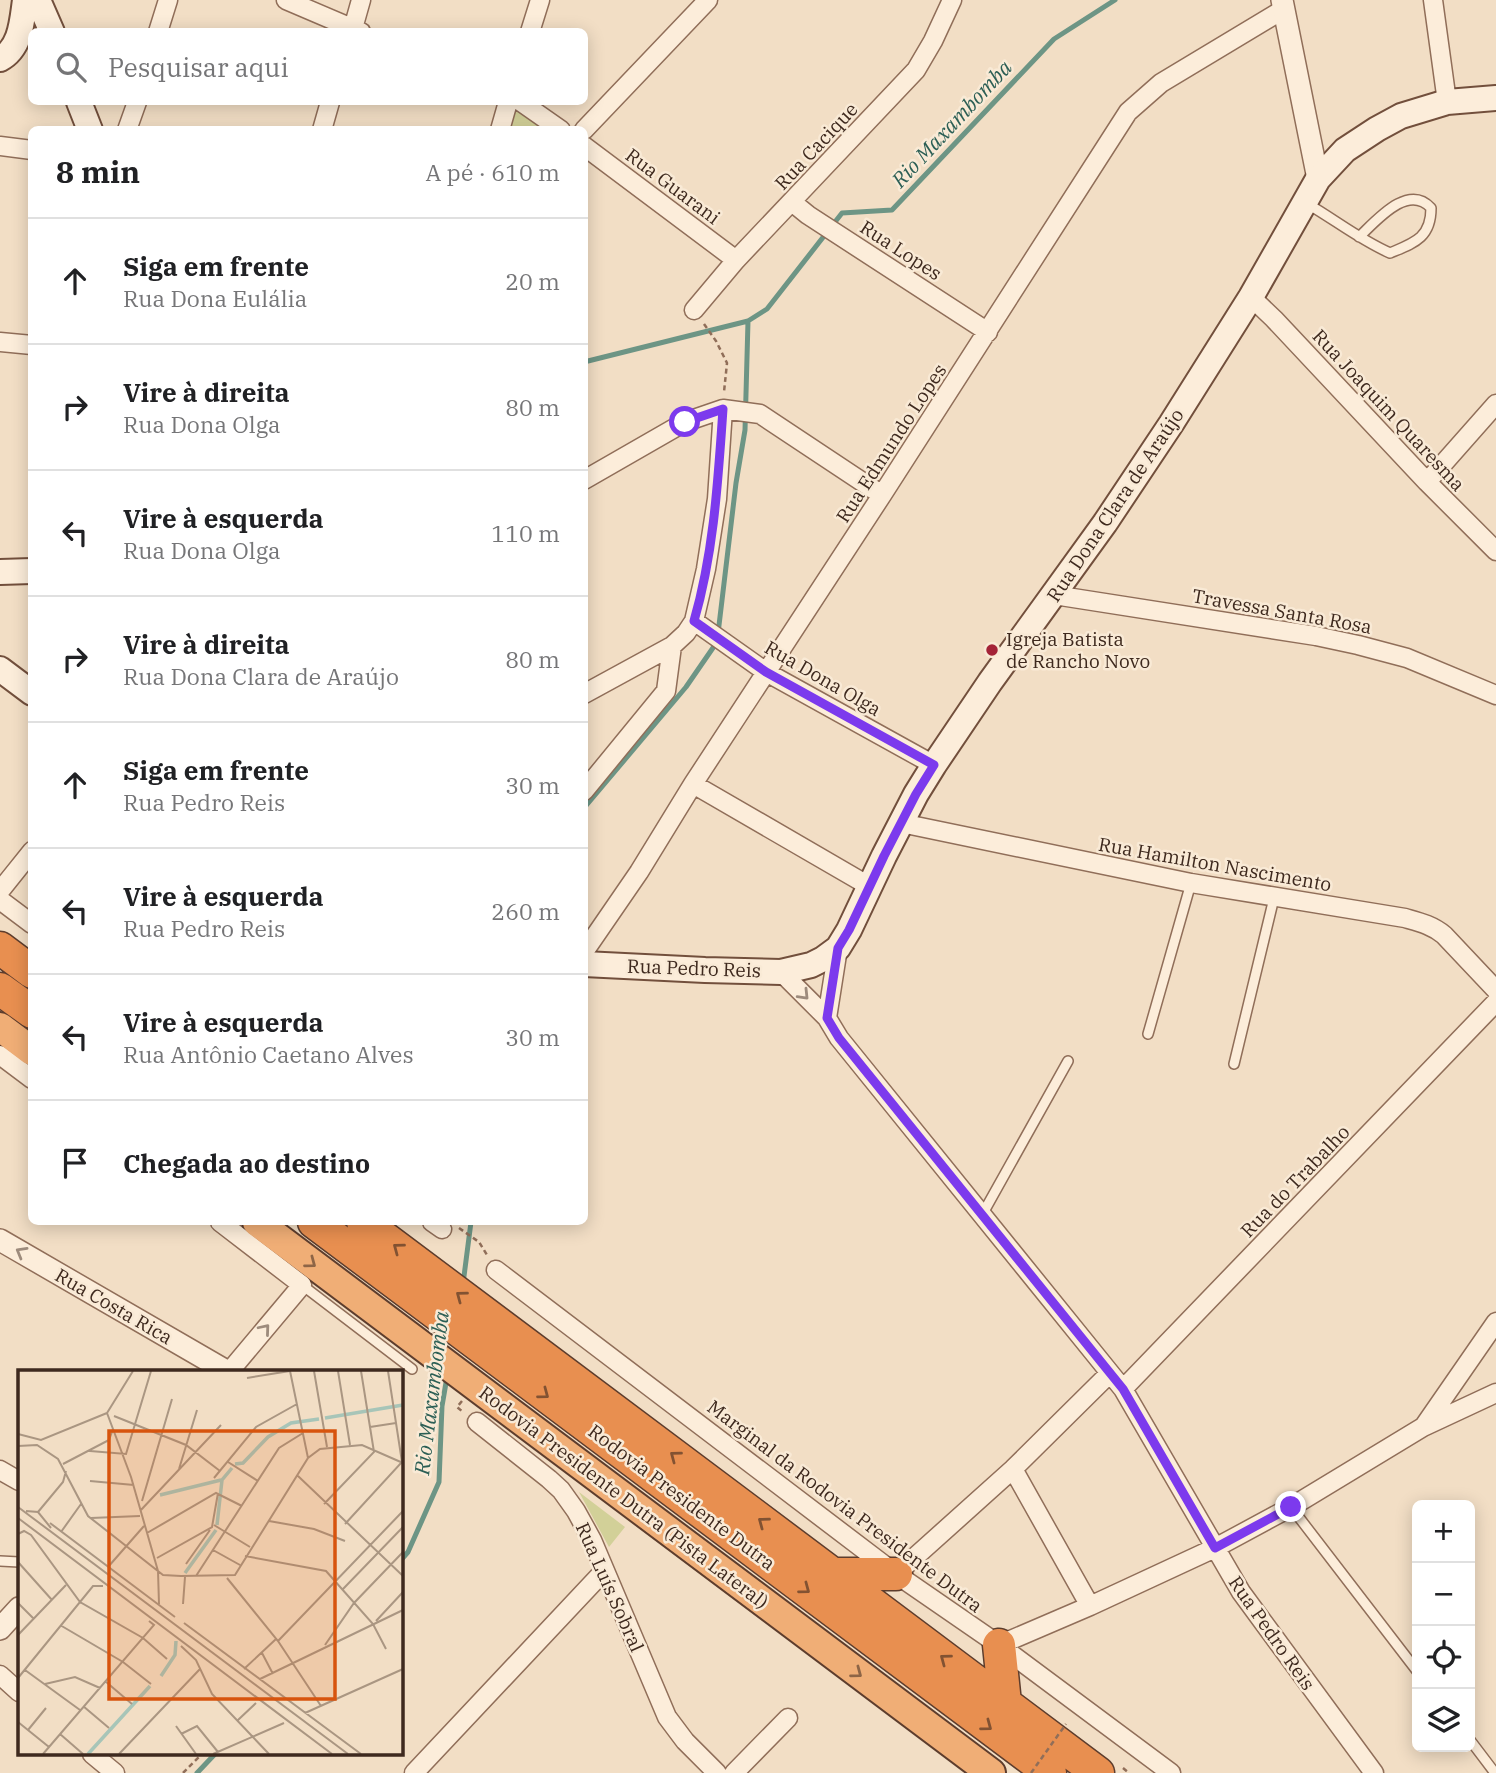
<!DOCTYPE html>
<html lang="pt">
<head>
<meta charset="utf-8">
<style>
	body { margin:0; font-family:"IBM Plex Serif",serif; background:#f6f6f6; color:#202124 }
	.controls { position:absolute; right:21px; bottom:21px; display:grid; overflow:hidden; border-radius:10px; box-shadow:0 4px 18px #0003 }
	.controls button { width:63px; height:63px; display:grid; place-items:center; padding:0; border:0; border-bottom:2px solid #e0e0e0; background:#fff; color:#202124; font:35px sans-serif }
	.stop { position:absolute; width:21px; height:21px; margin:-16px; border:5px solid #7c3aed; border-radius:50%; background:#fff }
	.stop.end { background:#7c3aed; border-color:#fff; box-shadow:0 2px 7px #0008 }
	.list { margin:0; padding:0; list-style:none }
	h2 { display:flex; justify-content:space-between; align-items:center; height:91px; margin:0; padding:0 28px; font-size:30px }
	h2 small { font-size:23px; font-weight:400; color:#757577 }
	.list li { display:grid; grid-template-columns:46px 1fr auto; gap:21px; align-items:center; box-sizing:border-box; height:126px; padding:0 28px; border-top:2px solid #e0e0e0 }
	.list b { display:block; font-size:26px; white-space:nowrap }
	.list p { margin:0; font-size:23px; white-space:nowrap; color:#757577 }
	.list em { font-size:23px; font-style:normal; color:#757577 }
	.icon { flex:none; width:38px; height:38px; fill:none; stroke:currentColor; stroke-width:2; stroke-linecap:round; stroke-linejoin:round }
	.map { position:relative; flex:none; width:1496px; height:1773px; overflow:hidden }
	.search { position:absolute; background:#fff; box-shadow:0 4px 18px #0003; left:28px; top:28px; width:560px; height:77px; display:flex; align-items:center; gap:18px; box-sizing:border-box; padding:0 24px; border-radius:10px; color:#757577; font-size:26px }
	.panel { position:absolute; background:#fff; box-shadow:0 4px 18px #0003; left:28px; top:126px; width:560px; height:1099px; border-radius:10px }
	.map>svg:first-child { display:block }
</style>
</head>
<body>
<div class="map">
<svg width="1496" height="1773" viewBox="0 0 1496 1773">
	<rect width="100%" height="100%" fill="#f2dec5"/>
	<!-- green -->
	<path fill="#d2d098" d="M510,102l49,28h-57z
		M579,1492l46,35 -16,20z"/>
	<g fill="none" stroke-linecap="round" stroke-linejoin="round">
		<!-- stream -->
		<path stroke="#6d9585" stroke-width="5" d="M584,362l164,-41 19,-12 75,-96 50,-3 162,-171 61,-39
			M584,808l102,-121 31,-45 19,-159 9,-53 3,-109
			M463,1284l8,-62
			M401,1560l7,-8 31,-70 3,-76 5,-29
			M197,1773l18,-19"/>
		<defs>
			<path id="service" d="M1306,203c28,16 54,37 84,50 24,-10 41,-15 41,-45 -23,-25 -54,12 -72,29
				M1148,1034l43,-151
				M1234,1064l40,-166
				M982,1215l86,-154
				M302,1285l110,84
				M1291,1507l126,164
				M0,1561l19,1
				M1470,1740l25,33"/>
			<path id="minor" d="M286,0l75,32
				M1433,0l14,102
				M158,32l10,-32
				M352,32l9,-32
				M530,32l10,-32
				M521,102l40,28
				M127,130l10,-28
				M322,130l8,-28
				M500,130l8,-28
				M584,130l124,-130
				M0,146l32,4
				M584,146l152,114
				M792,202l16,13 180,117
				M1251,297l23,22 153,163 69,69
				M694,310l42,-50 180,-190 17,-29 19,-41
				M0,342l32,3
				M584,480l101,-58 38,-13 37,5 122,81
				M1427,482l69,-78
				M1054,595l262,41 42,9 49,13 89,37
				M694,621l72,51 168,93
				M584,694l88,-48 14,-13 8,-12 12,-52 11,-70 6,-90
				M693,784l176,102
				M584,791l82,-100 6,-45
				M901,823l290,60 214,35c14,4 27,7 39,17l52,55
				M0,891l32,-40
				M0,900l32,24
				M584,952l55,-80 54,-88 189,-289 246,-383 33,-29 123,-74
				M781,972l46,46 12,20 284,351 118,203 133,181
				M827,1018l11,-70
				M0,1055l32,24
				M220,1222l82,63 -73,87
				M432,1222l10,7
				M496,1270l400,304 103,71 172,128
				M1123,1389l373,-387
				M477,1422l72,57 12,11 15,21 16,29 75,177 18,24 32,32
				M1424,1426l72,-104
				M1013,1469l77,137
				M0,1470l19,11
				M896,1574l117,-105 97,-96
				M999,1645l91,-39 125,-58 76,-41 132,-80 73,-34
				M0,1675l19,17
				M92,1754l23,19
				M414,1773l190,-202
				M734,1773l54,-55"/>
			<path id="tertiary" d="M1282,0l36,179
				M0,1240l228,132
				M0,1629l19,-21"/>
			<path id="secondary" d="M38,0l14,32
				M0,59c21,-11 22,-38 25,-59
				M79,102l11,28
				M0,572l32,-1
				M0,669l32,24
				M584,964l121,6 76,2 30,-7 12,-6 15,-11 11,-18 35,-74 32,-62 18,-29 56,-83 115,-159 66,-99 80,-127 67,-118 27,-29 32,-21 24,-13 46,-14 49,-4"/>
			<path id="trunk" d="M0,1027l32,24
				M257,1222l734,551"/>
			<path id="motorway" d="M0,948l32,24
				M0,989l32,23
				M314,1222l736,551
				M363,1222l735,551
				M832,1574h64
				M999,1645l6,58"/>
		</defs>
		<!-- service casing -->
		<use href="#service" stroke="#906e59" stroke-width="12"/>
		<!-- minor casing -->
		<use href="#minor" stroke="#906e59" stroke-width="21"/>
		<!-- tertiary casing -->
		<use href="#tertiary" stroke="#906e59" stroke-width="24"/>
		<!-- secondary casing -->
		<use href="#secondary" stroke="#724f3c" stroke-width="28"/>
		<!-- trunk casing -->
		<use href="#trunk" stroke="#5d3d2d" stroke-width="32"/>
		<!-- motorway casing -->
		<use href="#motorway" stroke="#5d3d2d" stroke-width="35"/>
		<!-- path -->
		<path stroke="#906e59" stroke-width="2.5" stroke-dasharray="5 3.5" stroke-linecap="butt" d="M704,324l12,17 11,22 -3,29
			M459,1228l20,14 8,13
			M462,1401l-5,6 6,5
			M1123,1768l6,5
			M183,1773l19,-19"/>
		<!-- service -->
		<use href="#service" stroke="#fcedda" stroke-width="9"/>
		<!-- minor -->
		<use href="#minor" stroke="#fcedda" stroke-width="18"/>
		<!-- tertiary -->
		<use href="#tertiary" stroke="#fcedda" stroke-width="21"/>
		<!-- secondary -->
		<use href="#secondary" stroke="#fcedda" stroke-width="24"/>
		<!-- trunk -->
		<use href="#trunk" stroke="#f0ae76" stroke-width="28"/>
		<!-- motorway -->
		<use href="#motorway" stroke="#e88f50" stroke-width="32"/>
		<!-- path-bridge -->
		<path stroke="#906e59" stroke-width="2.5" stroke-dasharray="5 3.5" stroke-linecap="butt" d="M1031,1773l35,-49"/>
	</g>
	<!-- one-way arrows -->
	<defs><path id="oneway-chevron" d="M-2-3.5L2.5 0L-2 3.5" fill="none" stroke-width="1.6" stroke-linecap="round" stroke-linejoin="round" transform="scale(1.75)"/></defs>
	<g stroke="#9d8b7c">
		<use href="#oneway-chevron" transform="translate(804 995) rotate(46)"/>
		<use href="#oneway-chevron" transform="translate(21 1252) rotate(-150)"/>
		<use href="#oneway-chevron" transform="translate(265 1329) rotate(-50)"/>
	</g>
	<g stroke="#825232">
		<use href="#oneway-chevron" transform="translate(398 1248) rotate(-143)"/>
		<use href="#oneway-chevron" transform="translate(461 1296) rotate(-143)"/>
		<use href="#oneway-chevron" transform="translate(544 1394) rotate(37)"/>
		<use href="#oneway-chevron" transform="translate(675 1456) rotate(-143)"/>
		<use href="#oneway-chevron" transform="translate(763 1522) rotate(-143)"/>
		<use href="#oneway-chevron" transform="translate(805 1589) rotate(37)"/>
		<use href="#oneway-chevron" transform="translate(945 1659) rotate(-143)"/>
		<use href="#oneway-chevron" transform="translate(987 1726) rotate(37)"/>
	</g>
	<g stroke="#8e6546">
		<use href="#oneway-chevron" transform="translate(311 1263) rotate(37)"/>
		<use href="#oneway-chevron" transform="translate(857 1673) rotate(37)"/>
	</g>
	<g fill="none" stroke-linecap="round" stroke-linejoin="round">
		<!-- route -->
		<path stroke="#7c3aed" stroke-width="9" d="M685,422l38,-13c-5,71 -9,143 -29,212l72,51 168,93 -18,29 -32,62 -35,74 -11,18 -11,70 12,20 284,351 92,159 76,-41"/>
	</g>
	<!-- markers -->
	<circle fill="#a42337" stroke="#f9ead6" stroke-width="2.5" cx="992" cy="650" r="7"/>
	<g text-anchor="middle" stroke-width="5" stroke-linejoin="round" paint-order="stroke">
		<!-- street labels -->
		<g font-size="19" fill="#3e291e" stroke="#f9ead6">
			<text transform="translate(816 146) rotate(-47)" y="7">Rua Cacique</text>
			<text transform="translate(673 186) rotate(37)" y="7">Rua Guarani</text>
			<text transform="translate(901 250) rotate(33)" y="7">Rua Lopes</text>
			<text transform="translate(1389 410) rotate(47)" y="7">Rua Joaquim Quaresma</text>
			<text transform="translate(891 443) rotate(-57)" y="7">Rua Edmundo Lopes</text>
			<text transform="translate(1115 505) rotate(-56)" y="7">Rua Dona Clara de Araújo</text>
			<text transform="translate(1282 611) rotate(10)" y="7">Travessa Santa Rosa</text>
			<text transform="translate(823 678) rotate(30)" y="7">Rua Dona Olga</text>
			<text transform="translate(1215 864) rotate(10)" y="7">Rua Hamilton Nascimento</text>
			<text transform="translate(694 968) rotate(2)" y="7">Rua Pedro Reis</text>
			<text transform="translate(1295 1181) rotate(-46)" y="7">Rua do Trabalho</text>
			<text transform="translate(114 1306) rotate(30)" y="7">Rua Costa Rica</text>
			<text transform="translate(624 1497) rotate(37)" y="7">Rodovia Presidente Dutra (Pista Lateral)</text>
			<text transform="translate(682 1497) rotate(37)" y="7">Rodovia Presidente Dutra</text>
			<text transform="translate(845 1506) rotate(37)" y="7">Marginal da Rodovia Presidente Dutra</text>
			<text transform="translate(610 1587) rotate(66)" y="7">Rua Luís Sobral</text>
			<text transform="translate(1272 1633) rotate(55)" y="7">Rua Pedro Reis</text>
		</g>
		<!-- poi labels -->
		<g font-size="19" fill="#3e291e" stroke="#f9ead6" text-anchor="start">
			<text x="1006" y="646">Igreja Batista<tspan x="1006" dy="22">de Rancho Novo</tspan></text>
		</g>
		<!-- water labels -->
		<g font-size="21" font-style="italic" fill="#2c5f55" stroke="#f9ead6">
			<text transform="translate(952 124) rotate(-47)" y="7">Rio Maxambomba</text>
			<text transform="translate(432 1393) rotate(-83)" y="7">Rio Maxambomba</text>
		</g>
	</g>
	<!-- overview -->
	<g transform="translate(18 1370)">
		<rect width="385" height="385" fill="#f2dec5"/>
		<path fill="none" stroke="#a7c5b8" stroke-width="3.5" d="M307,48l78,-13M217,94l8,-1 25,-26 23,-14 28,-4M142,125l61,-15M199,155l5,-45 10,-12M167,203l31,-43M143,306l14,-21 1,-14M70,384l62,-68"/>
		<path fill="none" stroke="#aa9682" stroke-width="2" d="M296,1l13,76M320,1l12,74M229,8l43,-7 18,87M89,43l24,64 27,94M89,43l26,-42M96,46l72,29 34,26M352,57l26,-4M0,64l23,6 66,-27M0,76l19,-1 21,14 30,57 75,59 18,1 54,-1 73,-117 12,-9 42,-4 41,18M72,81l36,3 25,-83M210,92l30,19M45,94l46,-24 4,-11M161,99l18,-59M280,106l105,100M196,108l42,-51 41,-23M72,111l44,4M124,131l30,-102M306,134l50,-52 -13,-81M0,137l330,247M8,141l12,1 13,16M122,141l81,-86M20,142l25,-30 3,-11M0,148l314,236M73,148l49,-2M251,151l45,8 31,12M32,153l125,94M327,154l57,-62 -14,-91M196,155l36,22M43,162l20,-28M129,163l69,-40 26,13M0,164l6,-3 7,4 49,67 63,36 24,21M195,180l27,15M227,186l81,15 47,53 13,25M139,188l55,-31 6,-34M0,192l34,38M168,194l24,-34M90,197l36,-41M140,201l1,33M178,206l83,-128 24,-15M209,208l51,63 43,65M325,219l60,-62M0,233l16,16M165,234l2,-27M358,251l27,-29M166,253l177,131M42,255l63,37 28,22M0,265l48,-50M260,271l125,-130M307,275l29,-42 49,-51M163,276l15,14 16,34 57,60M244,283l11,21M226,299l32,-30M7,300l55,40M0,308l75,-92h10M242,309l143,-69M87,311l27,23M27,314l30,-7 25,11M65,336l26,22M287,343l98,-44M220,350l18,-17M0,352l31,25M158,356l20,28M10,360l18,-22M42,364l23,20M163,364l16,-8 21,26M25,384l111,-129 -5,-4M101,384l81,-85M195,384l71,-31"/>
		<path fill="#d7540e" fill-opacity="0.15" stroke="#d7540e" stroke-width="3.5" d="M91,61h226v268h-226z"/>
		<rect width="385" height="385" fill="none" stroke="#3e291e" stroke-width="3.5"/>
	</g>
</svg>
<div class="controls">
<button>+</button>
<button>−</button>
<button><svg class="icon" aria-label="locate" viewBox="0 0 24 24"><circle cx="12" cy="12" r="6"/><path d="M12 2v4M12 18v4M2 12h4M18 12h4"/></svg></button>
<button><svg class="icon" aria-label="layers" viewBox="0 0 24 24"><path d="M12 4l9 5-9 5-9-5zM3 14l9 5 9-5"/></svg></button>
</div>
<div class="stop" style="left:685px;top:422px"></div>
<div class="stop end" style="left:1291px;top:1507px"></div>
<div class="search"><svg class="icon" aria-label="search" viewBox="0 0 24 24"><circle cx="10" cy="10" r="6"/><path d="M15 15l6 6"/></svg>Pesquisar aqui</div>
<section class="panel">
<h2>8 min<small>A pé · 610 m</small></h2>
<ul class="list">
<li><svg class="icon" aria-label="ahead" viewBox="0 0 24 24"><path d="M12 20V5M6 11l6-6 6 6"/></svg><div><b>Siga em frente</b><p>Rua Dona Eulália</p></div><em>20 m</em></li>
<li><svg class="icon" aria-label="right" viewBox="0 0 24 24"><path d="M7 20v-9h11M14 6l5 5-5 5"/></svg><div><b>Vire à direita</b><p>Rua Dona Olga</p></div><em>80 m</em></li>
<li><svg class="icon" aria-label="left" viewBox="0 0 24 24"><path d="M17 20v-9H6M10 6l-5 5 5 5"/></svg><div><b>Vire à esquerda</b><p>Rua Dona Olga</p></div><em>110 m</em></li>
<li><svg class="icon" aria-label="right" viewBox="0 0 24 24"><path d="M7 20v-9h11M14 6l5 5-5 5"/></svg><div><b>Vire à direita</b><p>Rua Dona Clara de Araújo</p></div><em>80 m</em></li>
<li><svg class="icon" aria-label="ahead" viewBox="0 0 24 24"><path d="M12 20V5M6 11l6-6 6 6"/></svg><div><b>Siga em frente</b><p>Rua Pedro Reis</p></div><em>30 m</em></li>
<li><svg class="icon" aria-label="left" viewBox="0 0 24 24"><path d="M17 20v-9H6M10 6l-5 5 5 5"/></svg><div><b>Vire à esquerda</b><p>Rua Pedro Reis</p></div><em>260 m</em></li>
<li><svg class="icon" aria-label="left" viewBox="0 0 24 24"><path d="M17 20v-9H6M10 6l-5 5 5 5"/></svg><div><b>Vire à esquerda</b><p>Rua Antônio Caetano Alves</p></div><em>30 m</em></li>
<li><svg class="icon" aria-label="arrive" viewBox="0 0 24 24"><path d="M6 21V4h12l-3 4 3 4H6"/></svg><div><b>Chegada ao destino</b></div></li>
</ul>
</section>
</div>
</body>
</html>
